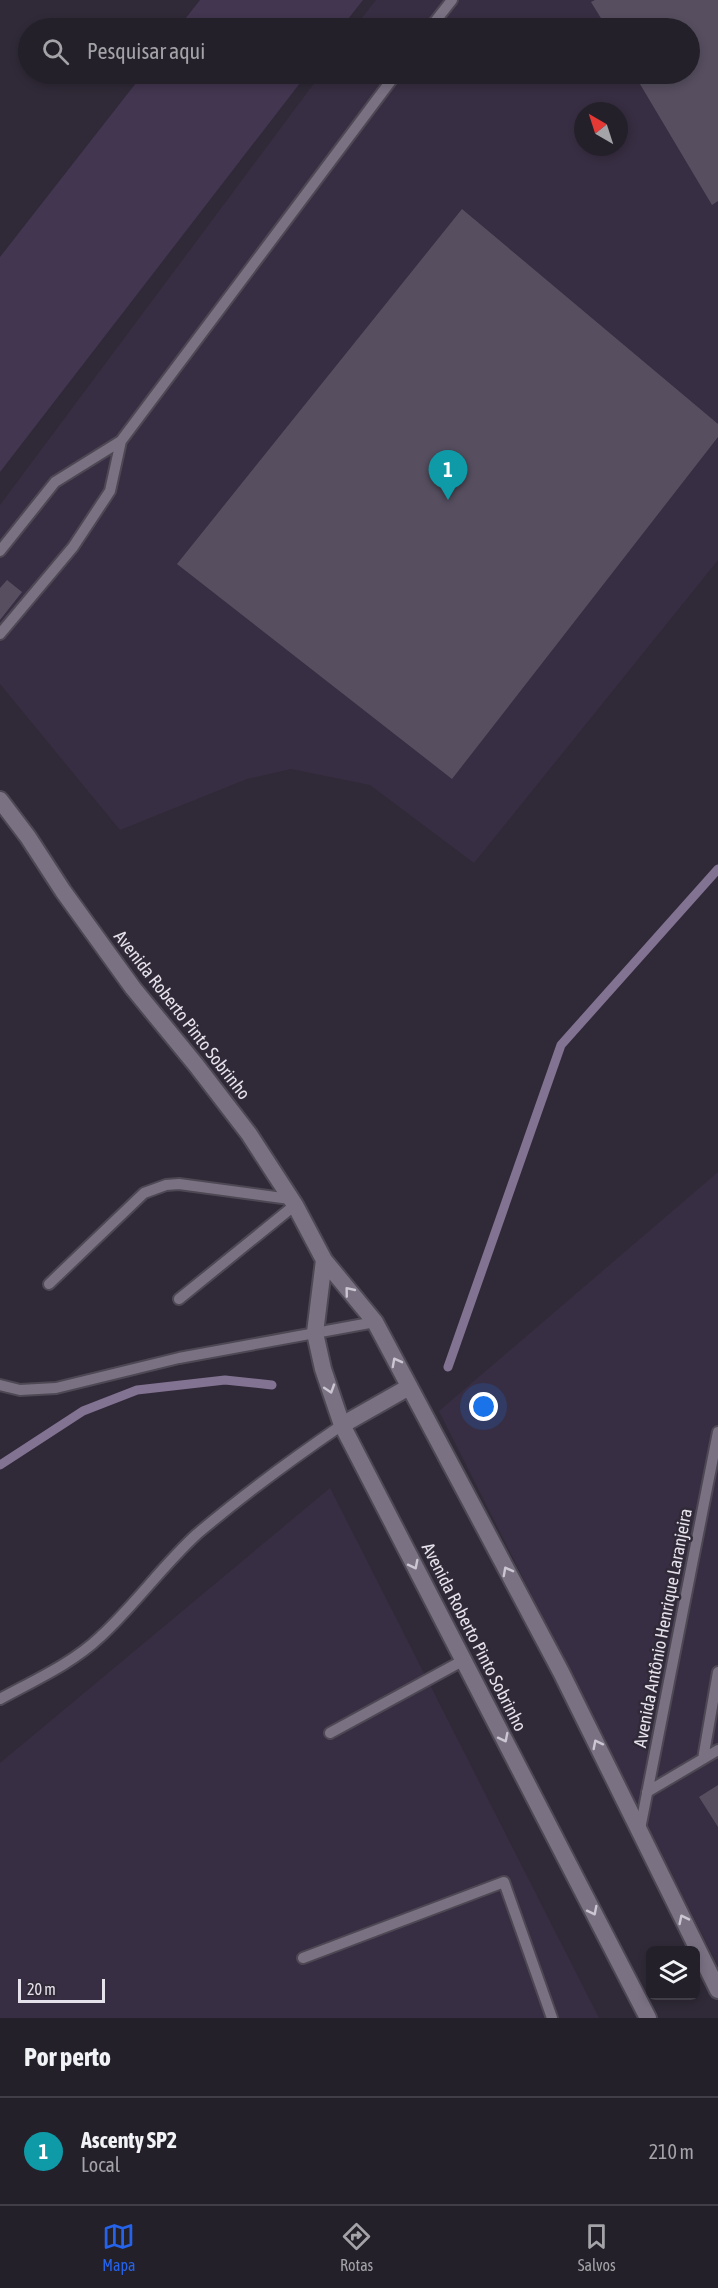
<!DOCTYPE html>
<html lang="pt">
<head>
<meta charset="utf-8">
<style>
	body { margin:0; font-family:"Asap Condensed",sans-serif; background:#302d36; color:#f1f3f6 }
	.controls { position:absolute; right:18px; bottom:18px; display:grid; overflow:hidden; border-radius:9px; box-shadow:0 3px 9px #0003 }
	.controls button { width:54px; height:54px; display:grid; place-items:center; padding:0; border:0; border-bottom:2px solid #413e47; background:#24202a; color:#f1f3f6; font:30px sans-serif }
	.compass { position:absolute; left:574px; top:102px; width:54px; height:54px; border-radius:50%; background:#24202a; box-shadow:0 3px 9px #0003; rotate:321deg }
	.scale { position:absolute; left:18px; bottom:15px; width:87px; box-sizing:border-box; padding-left:6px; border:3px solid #e6e2eb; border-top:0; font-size:16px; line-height:21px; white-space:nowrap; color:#e6e2eb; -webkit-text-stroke:4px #302a38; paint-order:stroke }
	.you { position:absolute; left:484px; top:1407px; width:21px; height:21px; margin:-15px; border:4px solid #fff; border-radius:50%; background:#1a73e8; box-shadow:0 0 0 9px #1a73e833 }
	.badge { display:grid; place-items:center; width:39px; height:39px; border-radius:50%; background:#2563eb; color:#fff; font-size:20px; font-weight:700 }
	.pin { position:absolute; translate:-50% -50px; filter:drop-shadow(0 2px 3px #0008) }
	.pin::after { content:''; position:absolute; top:32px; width:21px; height:18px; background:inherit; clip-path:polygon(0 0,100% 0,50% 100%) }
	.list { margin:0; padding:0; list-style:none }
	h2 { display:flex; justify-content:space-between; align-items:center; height:78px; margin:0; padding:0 24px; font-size:26px }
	h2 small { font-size:20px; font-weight:400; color:#a3a3a8 }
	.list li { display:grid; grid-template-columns:39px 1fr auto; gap:18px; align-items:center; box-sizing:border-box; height:108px; padding:0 24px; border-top:2px solid #413e47 }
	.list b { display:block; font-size:22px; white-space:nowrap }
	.list p { margin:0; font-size:20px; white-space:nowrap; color:#a3a3a8 }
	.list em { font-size:20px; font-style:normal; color:#a3a3a8 }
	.icon { flex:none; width:33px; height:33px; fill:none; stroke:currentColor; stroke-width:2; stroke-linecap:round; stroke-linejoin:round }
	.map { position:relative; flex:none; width:718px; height:2018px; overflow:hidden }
	.search { position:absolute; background:#24202a; box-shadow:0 3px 9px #0003; left:18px; right:18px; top:18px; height:66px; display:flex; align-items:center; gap:15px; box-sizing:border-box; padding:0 21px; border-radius:33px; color:#a3a3a8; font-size:22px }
	.sheet { height:186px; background:#24202a }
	nav { display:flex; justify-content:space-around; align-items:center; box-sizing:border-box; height:84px; border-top:2px solid #413e47; background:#24202a; font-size:16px; color:#a3a3a8 }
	nav a { display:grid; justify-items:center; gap:3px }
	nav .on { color:#2563eb }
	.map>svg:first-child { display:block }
</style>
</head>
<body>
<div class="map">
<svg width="718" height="2018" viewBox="0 0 718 2018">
	<rect width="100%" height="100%" fill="#302a38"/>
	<!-- built -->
	<path fill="#382e43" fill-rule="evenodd" d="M376,0h342v560l-244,303 -104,-78 -79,-16 -44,10 -127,51 -120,-146v-179l321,-431h369v-46h-336zM583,111h36v36h-36z
		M718,1172v794l-279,-555z
		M330,1488l269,530h-599v-255z"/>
	<!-- green -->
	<path fill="#433650" d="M200,0h163l-22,28h-163z
		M143,74h164l-307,398v-215z"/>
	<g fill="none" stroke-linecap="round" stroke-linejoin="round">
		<!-- stream -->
		<path stroke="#837393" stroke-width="9" d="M448,1367l113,-322 157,-176
			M0,1465l83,-54 54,-21 88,-10 47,5"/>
	</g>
	<!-- building -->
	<path fill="#574f60" d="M595,0h123v201l-6,4 -78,-131h56v-46h-83l-16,-26z
		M462,209l256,215v13l-266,342 -275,-215z
		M7,580l15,12 -22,28v-32z
		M718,1785v42l-19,-30z"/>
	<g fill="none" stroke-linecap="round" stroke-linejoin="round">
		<defs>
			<path id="service" d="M430,28l22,-28
				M0,551l55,-69 66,-41
				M0,634l73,-87 37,-56 11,-50 275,-367
				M49,1284l95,-91 22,-8 13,-1 111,15
				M179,1299l116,-94
				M0,1385l20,5 36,-2 123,-30 196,-36
				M0,1699c33,-18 73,-36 100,-62 35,-32 62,-71 97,-103 46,-39 95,-75 145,-109
				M330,1733l134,-73
				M703,1759l15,-87
				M647,1792l71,-42
				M640,1829l78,-397
				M303,1958l201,-76 48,136"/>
			<path id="minor" d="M342,1425l67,-38"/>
			<path id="tertiary" d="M0,800l28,37 35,54 70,97 63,77 53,69 46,71 29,55 51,62 186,350 157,318
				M324,1260l-9,73 8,36 19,56 306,593"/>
		</defs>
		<!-- service casing -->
		<use href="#service" stroke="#4e4854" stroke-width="14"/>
		<!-- minor casing -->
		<use href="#minor" stroke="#4e4854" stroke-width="20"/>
		<!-- tertiary casing -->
		<use href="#tertiary" stroke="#4e4854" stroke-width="20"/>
		<!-- service -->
		<use href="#service" stroke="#7a7283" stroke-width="10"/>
		<!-- minor -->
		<use href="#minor" stroke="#7a7283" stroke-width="16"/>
		<!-- tertiary -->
		<use href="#tertiary" stroke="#7a7283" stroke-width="16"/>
	</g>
	<!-- one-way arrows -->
	<defs><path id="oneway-chevron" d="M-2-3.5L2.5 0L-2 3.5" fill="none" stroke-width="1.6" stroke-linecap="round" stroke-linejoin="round" transform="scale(1.5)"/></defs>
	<g stroke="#cbc6d1">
		<use href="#oneway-chevron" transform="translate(349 1291) rotate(-129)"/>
		<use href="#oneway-chevron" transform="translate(396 1362) rotate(-118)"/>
		<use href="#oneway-chevron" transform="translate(330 1389) rotate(72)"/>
		<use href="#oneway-chevron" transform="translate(414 1565) rotate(63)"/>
		<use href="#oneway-chevron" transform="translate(507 1571) rotate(-118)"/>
		<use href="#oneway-chevron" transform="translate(504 1738) rotate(63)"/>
		<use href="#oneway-chevron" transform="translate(597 1744) rotate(-117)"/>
		<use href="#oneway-chevron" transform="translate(593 1911) rotate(63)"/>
		<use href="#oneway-chevron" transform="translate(683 1919) rotate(-116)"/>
	</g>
	<g text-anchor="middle" stroke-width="5" stroke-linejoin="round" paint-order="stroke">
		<!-- street labels -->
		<g font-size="18" fill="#e6e2eb" stroke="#302a38">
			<text transform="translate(182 1015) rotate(52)" y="6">Avenida Roberto Pinto Sobrinho</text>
			<text transform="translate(663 1628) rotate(-79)" y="6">Avenida Antônio Henrique Laranjeira</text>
			<text transform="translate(474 1637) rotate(63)" y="6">Avenida Roberto Pinto Sobrinho</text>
		</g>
	</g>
</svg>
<div class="controls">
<button><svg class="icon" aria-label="layers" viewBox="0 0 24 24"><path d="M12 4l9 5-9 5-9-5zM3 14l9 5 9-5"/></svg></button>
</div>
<svg class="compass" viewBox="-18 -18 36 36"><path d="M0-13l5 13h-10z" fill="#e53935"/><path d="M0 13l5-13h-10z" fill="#a3a3a8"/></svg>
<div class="scale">20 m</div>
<div class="you"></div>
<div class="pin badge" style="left:448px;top:500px;background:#0f9aa8">1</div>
<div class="search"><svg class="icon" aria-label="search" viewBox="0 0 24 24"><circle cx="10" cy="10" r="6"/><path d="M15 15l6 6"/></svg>Pesquisar aqui</div>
</div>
<section class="sheet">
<h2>Por perto<small></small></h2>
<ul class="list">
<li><span class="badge" style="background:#0f9aa8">1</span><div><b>Ascenty SP2</b><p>Local</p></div><em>210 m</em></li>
</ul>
</section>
<nav>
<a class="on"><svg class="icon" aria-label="map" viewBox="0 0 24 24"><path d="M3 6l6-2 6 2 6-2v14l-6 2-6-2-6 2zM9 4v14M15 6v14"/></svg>Mapa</a>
<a><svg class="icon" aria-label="directions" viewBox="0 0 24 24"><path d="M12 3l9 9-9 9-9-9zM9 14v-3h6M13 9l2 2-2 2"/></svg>Rotas</a>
<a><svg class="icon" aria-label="saved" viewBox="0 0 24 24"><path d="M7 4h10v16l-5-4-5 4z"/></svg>Salvos</a>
</nav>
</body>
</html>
